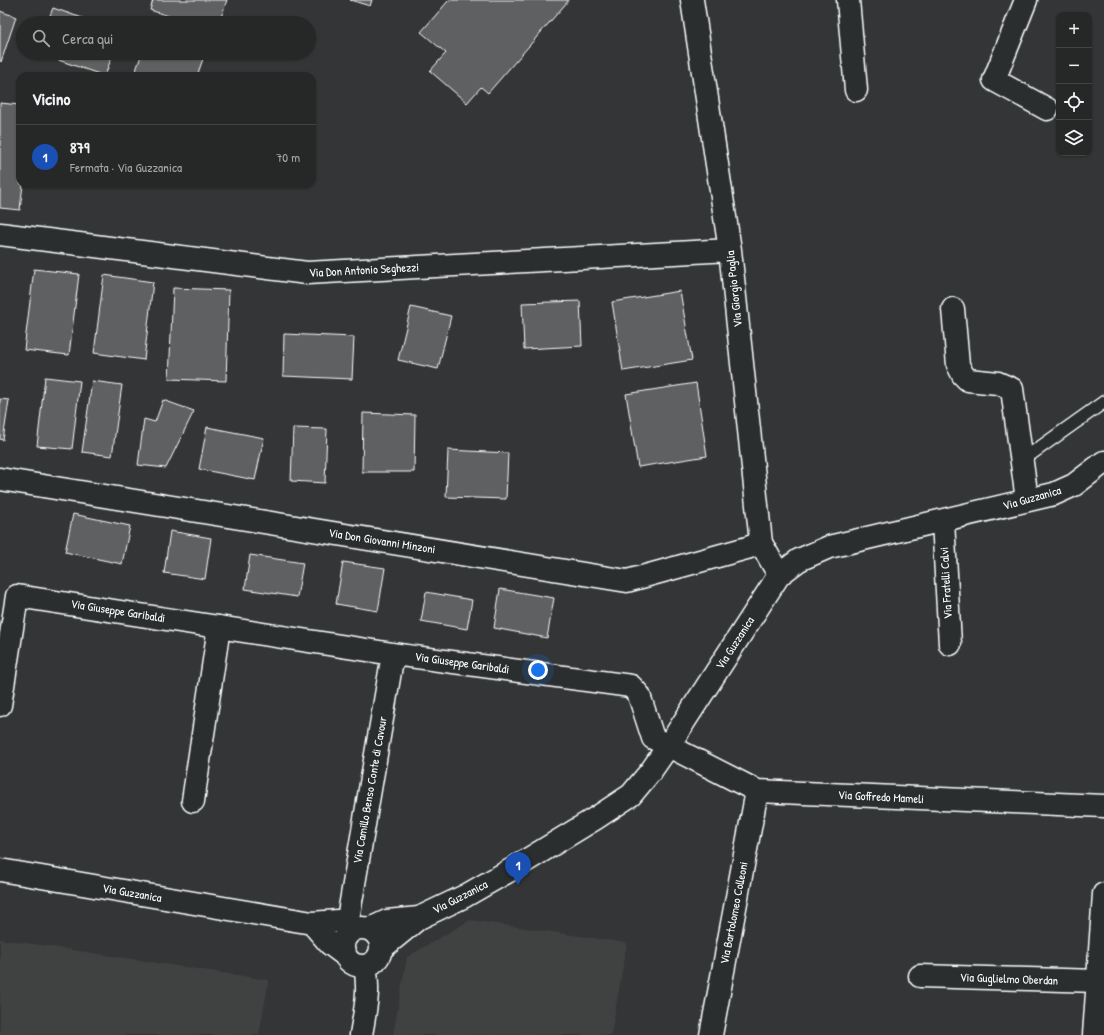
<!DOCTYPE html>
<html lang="it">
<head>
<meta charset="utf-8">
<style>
	body { margin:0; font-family:"Patrick Hand",sans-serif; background:#2e3030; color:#f1f3f6 }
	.controls { position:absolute; right:12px; top:12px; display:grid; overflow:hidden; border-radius:8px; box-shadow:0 1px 3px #0004 }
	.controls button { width:36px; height:36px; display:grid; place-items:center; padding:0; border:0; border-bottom:1px solid #424445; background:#262828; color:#f1f3f6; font:20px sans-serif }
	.you { position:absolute; left:538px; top:670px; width:14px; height:14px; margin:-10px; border:3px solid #fff; border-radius:50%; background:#1a73e8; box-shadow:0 0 0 6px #1a73e833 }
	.badge { display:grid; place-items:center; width:26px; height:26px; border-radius:50%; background:#d6ab8b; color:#fff; font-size:13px; font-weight:700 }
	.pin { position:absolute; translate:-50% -33px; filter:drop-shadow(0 1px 2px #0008) }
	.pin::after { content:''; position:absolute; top:21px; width:14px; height:12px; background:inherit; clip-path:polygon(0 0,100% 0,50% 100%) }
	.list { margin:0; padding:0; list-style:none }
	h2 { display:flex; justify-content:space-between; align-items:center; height:52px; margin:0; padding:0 16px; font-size:17px }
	h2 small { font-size:13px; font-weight:400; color:#a4a6a8 }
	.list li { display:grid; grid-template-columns:26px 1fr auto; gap:12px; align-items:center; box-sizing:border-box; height:64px; padding:0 16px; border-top:1px solid #424445 }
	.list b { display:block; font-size:15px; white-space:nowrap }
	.list p { margin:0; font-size:13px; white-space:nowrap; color:#a4a6a8 }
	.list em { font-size:13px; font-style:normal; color:#a4a6a8 }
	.icon { flex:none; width:22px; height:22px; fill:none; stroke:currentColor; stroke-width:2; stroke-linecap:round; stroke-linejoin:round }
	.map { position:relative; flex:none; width:1104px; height:1035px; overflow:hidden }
	.search { position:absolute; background:#262828; box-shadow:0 1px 3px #0004; left:16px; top:16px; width:300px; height:44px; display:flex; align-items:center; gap:10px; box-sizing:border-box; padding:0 14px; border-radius:22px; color:#a4a6a8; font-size:15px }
	.panel { position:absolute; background:#262828; box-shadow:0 1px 3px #0004; left:16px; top:72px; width:300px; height:116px; border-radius:12px }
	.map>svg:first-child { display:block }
</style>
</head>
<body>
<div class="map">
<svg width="1104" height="1035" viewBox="0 0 1104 1035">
	<rect width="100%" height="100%" fill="#333536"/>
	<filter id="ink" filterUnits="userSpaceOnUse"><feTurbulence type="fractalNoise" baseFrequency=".025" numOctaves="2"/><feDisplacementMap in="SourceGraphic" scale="8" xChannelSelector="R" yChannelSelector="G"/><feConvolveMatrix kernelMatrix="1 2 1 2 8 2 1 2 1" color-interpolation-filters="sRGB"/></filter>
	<g filter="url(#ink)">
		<!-- built -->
		<path fill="#404243" d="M470,920l157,23 -16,92h-218l14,-78z
			M0,939l269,41 -10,55h-259z"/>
		<!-- building -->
		<path fill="#5f6162" stroke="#fff" d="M153,0h74l-8,23h-29l-40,-13z
			M350,0h22l-2,6z
			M449,0h120l-81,93 -7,-6 -14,16 -37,-32 16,-18 -25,-21z
			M53,8l44,15h-50z
			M0,11l16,6 -15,45 -1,-1z
			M38,53h75l-8,23z
			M142,53h52l10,3 -7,20h-63z
			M0,103l20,2v79h3l-3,26 -20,-2z
			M34,269l45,5 -10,81 -45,-5z
			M104,275l49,7 -9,78 -50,-7z
			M173,288l56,2 -3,91 -57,-2z
			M680,291l12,69 -69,11 -11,-69z
			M580,301l2,45 -58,3 -2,-46z
			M411,307l40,9 -13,53 -40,-9z
			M284,334l70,3 -2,42 -69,-3z
			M45,377l35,4 -8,68 -35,-3z
			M92,381l30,4 -10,71 -30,-4z
			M696,383l11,73 -69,11 -12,-73z
			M0,399l9,1 -6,40 -3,-1z
			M163,400l31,11 -28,57 -28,-3 6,-46 11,3z
			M363,413l52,2 -1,57h-52z
			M207,427l57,11 -9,42 -56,-11z
			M293,428l34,1 -2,54 -34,-2z
			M448,450l60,3 -2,46 -60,-2z
			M73,514l57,12 -8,38 -57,-12z
			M170,531l41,7 -6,41 -41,-6z
			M250,555l53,8 -6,34 -52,-8z
			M343,562l42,6 -7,43 -42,-7z
			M500,589l54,9 -7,40 -53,-10z
			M426,592l46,8 -5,29 -46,-8z"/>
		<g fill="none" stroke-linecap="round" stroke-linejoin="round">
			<defs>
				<path id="lane" d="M1021,461l83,-59"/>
				<path id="street" d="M692,0l38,250 31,293 18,32
					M848,0l8,90
					M1026,0l-32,80 53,29
					M0,234l307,39 423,-23
					M953,309l5,56 5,10 5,5 30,3 14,6 15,111
					M0,479l627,102 120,-33 14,-5
					M943,521l7,123
					M0,705l17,-109 376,58 238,32 8,9 14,43 104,53 347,15
					M193,801l26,-174
					M0,870l312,53 26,-2 17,8
					M312,923l18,21 16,12
					M347,925l46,-271
					M343 947a19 19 0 1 1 38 0a19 19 0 1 1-38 0Z
					M370,929l17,-8 32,-3
					M381,949l38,-31 46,-22 49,-28 82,-50 35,-23 20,-24 18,-26 110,-170 20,-15 30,-13 225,-53 20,-9 30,-23
					M920,976l178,5
					M361,1035c4,-25 9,-43 4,-69
					M711,1035l46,-244"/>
				<path id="secondary" d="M1094,1035l10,-141"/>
			</defs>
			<!-- lane casing -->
			<use href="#lane" stroke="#fff" stroke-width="15"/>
			<!-- street casing -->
			<use href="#street" stroke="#fff" stroke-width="25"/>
			<!-- secondary casing -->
			<use href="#secondary" stroke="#fff" stroke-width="25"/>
			<!-- lane -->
			<use href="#lane" stroke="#2a2d2e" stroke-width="12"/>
			<!-- street -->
			<use href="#street" stroke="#2a2d2e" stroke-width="22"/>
			<!-- secondary -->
			<use href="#secondary" stroke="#2a2d2e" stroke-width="22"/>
		</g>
	</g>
	<g text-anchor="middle" stroke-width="3" stroke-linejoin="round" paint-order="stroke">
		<!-- street labels -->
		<g font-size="12" fill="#fff" stroke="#2a2d2e">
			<text transform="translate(364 270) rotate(-3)" y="4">Via Don Antonio Seghezzi</text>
			<text transform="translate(734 289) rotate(-96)" y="4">Via Giorgio Paglia</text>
			<text transform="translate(1032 498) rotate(-16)" y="4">Via Guzzanica</text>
			<text transform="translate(382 541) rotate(9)" y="4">Via Don Giovanni Minzoni</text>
			<text transform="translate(946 583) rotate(-93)" y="4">Via Fratelli Calvi</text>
			<text transform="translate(118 611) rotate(9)" y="4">Via Giuseppe Garibaldi</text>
			<text transform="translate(735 643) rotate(-57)" y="4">Via Guzzanica</text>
			<text transform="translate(462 663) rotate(8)" y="4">Via Giuseppe Garibaldi</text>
			<text transform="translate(370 790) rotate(-80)" y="4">Via Camillo Benso Conte di Cavour</text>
			<text transform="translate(881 797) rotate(3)" y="4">Via Goffredo Mameli</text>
			<text transform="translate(132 893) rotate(10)" y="4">Via Guzzanica</text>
			<text transform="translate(460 897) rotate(-27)" y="4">Via Guzzanica</text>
			<text transform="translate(734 913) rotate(-79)" y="4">Via Bartolomeo Colleoni</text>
			<text transform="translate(1009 979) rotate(2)" y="4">Via Guglielmo Oberdan</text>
		</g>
	</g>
</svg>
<div class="controls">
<button>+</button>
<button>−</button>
<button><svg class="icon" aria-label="locate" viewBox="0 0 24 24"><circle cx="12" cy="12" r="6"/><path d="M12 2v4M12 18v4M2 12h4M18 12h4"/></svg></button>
<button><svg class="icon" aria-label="layers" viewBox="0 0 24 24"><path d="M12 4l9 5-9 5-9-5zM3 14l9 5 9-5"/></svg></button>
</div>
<div class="you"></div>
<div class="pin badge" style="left:518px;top:885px;background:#1a4fb4">1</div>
<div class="search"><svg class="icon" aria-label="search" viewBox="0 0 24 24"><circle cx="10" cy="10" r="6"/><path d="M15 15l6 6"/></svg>Cerca qui</div>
<section class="panel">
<h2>Vicino<small></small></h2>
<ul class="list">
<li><span class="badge" style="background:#1a4fb4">1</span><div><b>879</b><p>Fermata · Via Guzzanica</p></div><em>70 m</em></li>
</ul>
</section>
</div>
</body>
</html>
